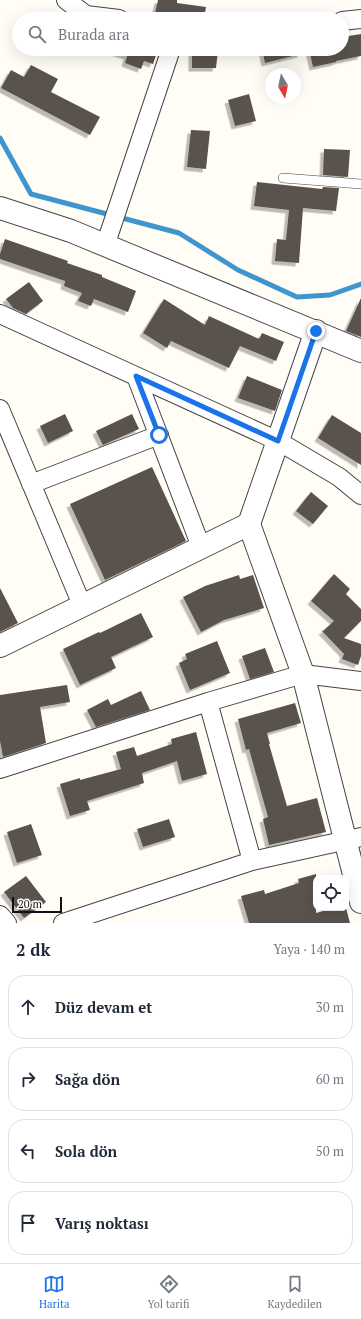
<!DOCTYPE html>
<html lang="tr">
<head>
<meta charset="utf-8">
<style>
	body { margin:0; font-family:"PT Serif",serif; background:#f2f2f3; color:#1f2937 }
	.controls { position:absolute; right:12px; bottom:12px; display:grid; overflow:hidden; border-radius:8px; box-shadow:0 4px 16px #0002 }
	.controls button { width:36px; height:36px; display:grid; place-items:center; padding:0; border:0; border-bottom:1px solid #e0e1e3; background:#fff; color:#1f2937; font:20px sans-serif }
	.compass { position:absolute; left:265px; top:68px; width:36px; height:36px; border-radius:50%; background:#fff; box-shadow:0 4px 16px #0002; rotate:171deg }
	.scale { position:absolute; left:12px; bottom:10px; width:50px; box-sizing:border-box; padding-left:4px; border:2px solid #111; border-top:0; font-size:11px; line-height:14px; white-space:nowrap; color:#111; -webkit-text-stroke:3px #fff; paint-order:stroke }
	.stop { position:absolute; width:12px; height:12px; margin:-9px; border:3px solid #1a73e8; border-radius:50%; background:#fff }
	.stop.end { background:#1a73e8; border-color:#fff; box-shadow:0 1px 4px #0008 }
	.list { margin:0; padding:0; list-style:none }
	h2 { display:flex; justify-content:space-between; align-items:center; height:52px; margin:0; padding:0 16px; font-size:17px }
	h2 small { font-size:13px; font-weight:400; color:#747a83 }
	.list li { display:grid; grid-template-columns:26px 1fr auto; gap:12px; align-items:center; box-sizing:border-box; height:64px; margin:0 8px 8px; padding:0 8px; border:1px solid #e0e1e3; border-radius:16px }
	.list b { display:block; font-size:15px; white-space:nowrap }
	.list em { font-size:13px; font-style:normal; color:#747a83 }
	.icon { flex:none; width:22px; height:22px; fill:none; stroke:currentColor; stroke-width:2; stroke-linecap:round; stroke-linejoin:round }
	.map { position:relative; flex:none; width:361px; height:923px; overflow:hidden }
	.search { position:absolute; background:#fff; box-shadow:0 4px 16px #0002; left:12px; right:12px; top:12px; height:44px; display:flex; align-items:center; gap:10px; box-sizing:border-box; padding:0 14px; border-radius:22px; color:#747a83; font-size:15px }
	.sheet { height:340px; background:#fff }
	nav { display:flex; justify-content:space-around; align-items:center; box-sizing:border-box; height:56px; border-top:1px solid #e0e1e3; background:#fff; font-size:11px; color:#747a83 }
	nav a { display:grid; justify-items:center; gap:2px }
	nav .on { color:#1a73e8 }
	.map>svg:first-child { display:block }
</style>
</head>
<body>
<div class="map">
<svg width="361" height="923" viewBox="0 0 361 923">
	<defs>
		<filter id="shadow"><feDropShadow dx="-3.5" dy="3.5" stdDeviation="0" flood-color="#0004"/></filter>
	</defs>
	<rect width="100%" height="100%" fill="#fffdf5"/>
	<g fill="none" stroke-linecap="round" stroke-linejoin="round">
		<!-- stream -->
		<path stroke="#3f96cf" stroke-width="5" d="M0,138l31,56 148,39 59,37 59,27 33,-2 31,-11"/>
	</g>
	<!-- building -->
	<path fill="#5a524d" filter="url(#shadow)" d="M158,0h19v3l29,4 -2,12h-19l-30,-6z
		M361,34v22l-25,5v1l-23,5 -4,-18h33v-12z
		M115,49h43l-5,15 -9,-3 -3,8 -16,-6 2,-7 -12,-4z
		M262,49h39v5l-36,9z
		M218,50l-2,18h-24v-17z
		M31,65l27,14 -7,13 49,25 -10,18 -89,-47 10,-18 13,7z
		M249,94l7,27 -21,5 -7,-26z
		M191,130l19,1 -4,38 -19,-2z
		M324,149l26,1 -2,27 -25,-2z
		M257,182l65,7 1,-2 16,1 -3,23 -33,-3 -4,55 -24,-2 2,-22 9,1 3,-30 -35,-4z
		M5,239l63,22 -1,2 35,12v2l34,14 -8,21 -34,-13 -3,7 -13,-5 4,-8 -18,-7 1,-5 -65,-22v-5z
		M29,282l14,19 -17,13 -13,-6 -7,-9z
		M361,298v39l-15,-6z
		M164,299l41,26 4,-9 50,23 3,-6 22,9 -8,19 -36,-15 -11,22 -58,-27 -4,7 -24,-15z
		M247,376l35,14 -7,21 -37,-13z
		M65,414l8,17 -25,12 -8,-17z
		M132,414l7,15 -36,16 -7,-14z
		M332,415l29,18v32l-43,-27z
		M152,467l34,74 -81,39 -35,-76z
		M311,492l17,14 -15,18 -17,-13z
		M334,574l16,15 -4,5 15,15v12l-17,17 17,6v12l-3,9 -16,-6 2,-5 -23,-24 2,1 11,-10 -23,-20z
		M239,575l1,4 13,-4 11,33 -40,12 -23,12 -18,-35 22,-11z
		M0,588l18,35 -18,9z
		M141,613l12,24 -42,20 5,11 -36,17 -17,-36 36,-17 1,1z
		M217,641l13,32 -40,17 -11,-27 8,-4 -2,-5z
		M265,648l9,24 -24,7 -8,-23z
		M67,685l3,17 -30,5 6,36 -43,14 -3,-16v-46z
		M141,691l9,19 -54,17 -9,-17 21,-11 3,6z
		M295,703l6,20 -34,10 3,11h-1l18,62 30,-8 9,34 -57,13 -6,-26 5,-2 -19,-68 -3,1 -8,-31z
		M196,732l11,42 -25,7 -5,-20 -35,12 2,10 -57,18 3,9 -20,6 -10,-32 20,-6v2l41,-11 -5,-17 18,-5 3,9 35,-12 -1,-5z
		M169,819l6,18 -32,10 -6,-18z
		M31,824l11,31 -25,8 -10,-31z
		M316,874v39l18,-5h12l4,15h-101l-8,-27 23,-6 1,4 34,-11 -1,-4z
		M26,876l20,26 -22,16 -20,-26z"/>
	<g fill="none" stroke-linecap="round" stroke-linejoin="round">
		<defs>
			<path id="service" d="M283,178l78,6"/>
			<path id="minor" d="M66,0l20,15 33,4
				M342,21l19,-2
				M105,246l66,-197
				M0,314l278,127 61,36 22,18
				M136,376l65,171
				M0,409l82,196
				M31,484l128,-49
				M208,702l44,159
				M0,769l208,-67 95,-28 58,7
				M0,915l7,8
				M63,923l189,-62 109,-24"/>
			<path id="tertiary" d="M0,208l71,23 290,120
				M316,331l-67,193 54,150 58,228
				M0,646l249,-122"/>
		</defs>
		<!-- service casing -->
		<use href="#service" stroke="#444" stroke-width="10"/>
		<!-- minor casing -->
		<use href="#minor" stroke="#444" stroke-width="20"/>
		<!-- tertiary casing -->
		<use href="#tertiary" stroke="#444" stroke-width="24"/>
		<!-- service -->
		<use href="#service" stroke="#fff" stroke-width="9"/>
		<!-- minor -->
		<use href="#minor" stroke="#fff" stroke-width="18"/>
		<!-- tertiary -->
		<use href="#tertiary" stroke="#fff" stroke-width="22"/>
	</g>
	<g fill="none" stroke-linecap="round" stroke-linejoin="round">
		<!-- route -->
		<path stroke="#1a73e8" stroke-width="5" d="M159,435l-23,-59 142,65 38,-110"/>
	</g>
</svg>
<div class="controls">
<button><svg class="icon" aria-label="locate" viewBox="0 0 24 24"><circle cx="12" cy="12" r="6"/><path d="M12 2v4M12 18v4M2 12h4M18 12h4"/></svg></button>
</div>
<svg class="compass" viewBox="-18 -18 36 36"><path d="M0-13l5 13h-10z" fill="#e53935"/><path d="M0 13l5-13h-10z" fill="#747a83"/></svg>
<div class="scale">20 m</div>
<div class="stop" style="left:159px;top:435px"></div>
<div class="stop end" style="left:316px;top:331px"></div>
<div class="search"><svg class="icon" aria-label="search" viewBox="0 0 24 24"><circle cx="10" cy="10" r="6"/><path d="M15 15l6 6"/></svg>Burada ara</div>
</div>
<section class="sheet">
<h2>2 dk<small>Yaya · 140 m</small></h2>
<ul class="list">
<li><svg class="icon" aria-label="ahead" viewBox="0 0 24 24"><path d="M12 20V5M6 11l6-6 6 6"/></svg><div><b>Düz devam et</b></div><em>30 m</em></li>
<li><svg class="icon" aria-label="right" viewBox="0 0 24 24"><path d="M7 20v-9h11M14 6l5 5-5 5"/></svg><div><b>Sağa dön</b></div><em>60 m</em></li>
<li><svg class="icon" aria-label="left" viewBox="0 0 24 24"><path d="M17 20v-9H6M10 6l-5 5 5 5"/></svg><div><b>Sola dön</b></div><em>50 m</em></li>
<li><svg class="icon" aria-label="arrive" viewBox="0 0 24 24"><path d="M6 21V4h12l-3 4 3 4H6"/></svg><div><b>Varış noktası</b></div></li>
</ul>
</section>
<nav>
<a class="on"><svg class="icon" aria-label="map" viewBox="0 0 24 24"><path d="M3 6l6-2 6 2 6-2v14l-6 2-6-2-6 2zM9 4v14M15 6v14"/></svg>Harita</a>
<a><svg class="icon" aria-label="directions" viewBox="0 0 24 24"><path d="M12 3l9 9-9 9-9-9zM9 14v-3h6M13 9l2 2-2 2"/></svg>Yol tarifi</a>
<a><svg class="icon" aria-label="saved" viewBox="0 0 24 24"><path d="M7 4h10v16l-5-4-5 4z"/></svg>Kaydedilen</a>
</nav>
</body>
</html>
